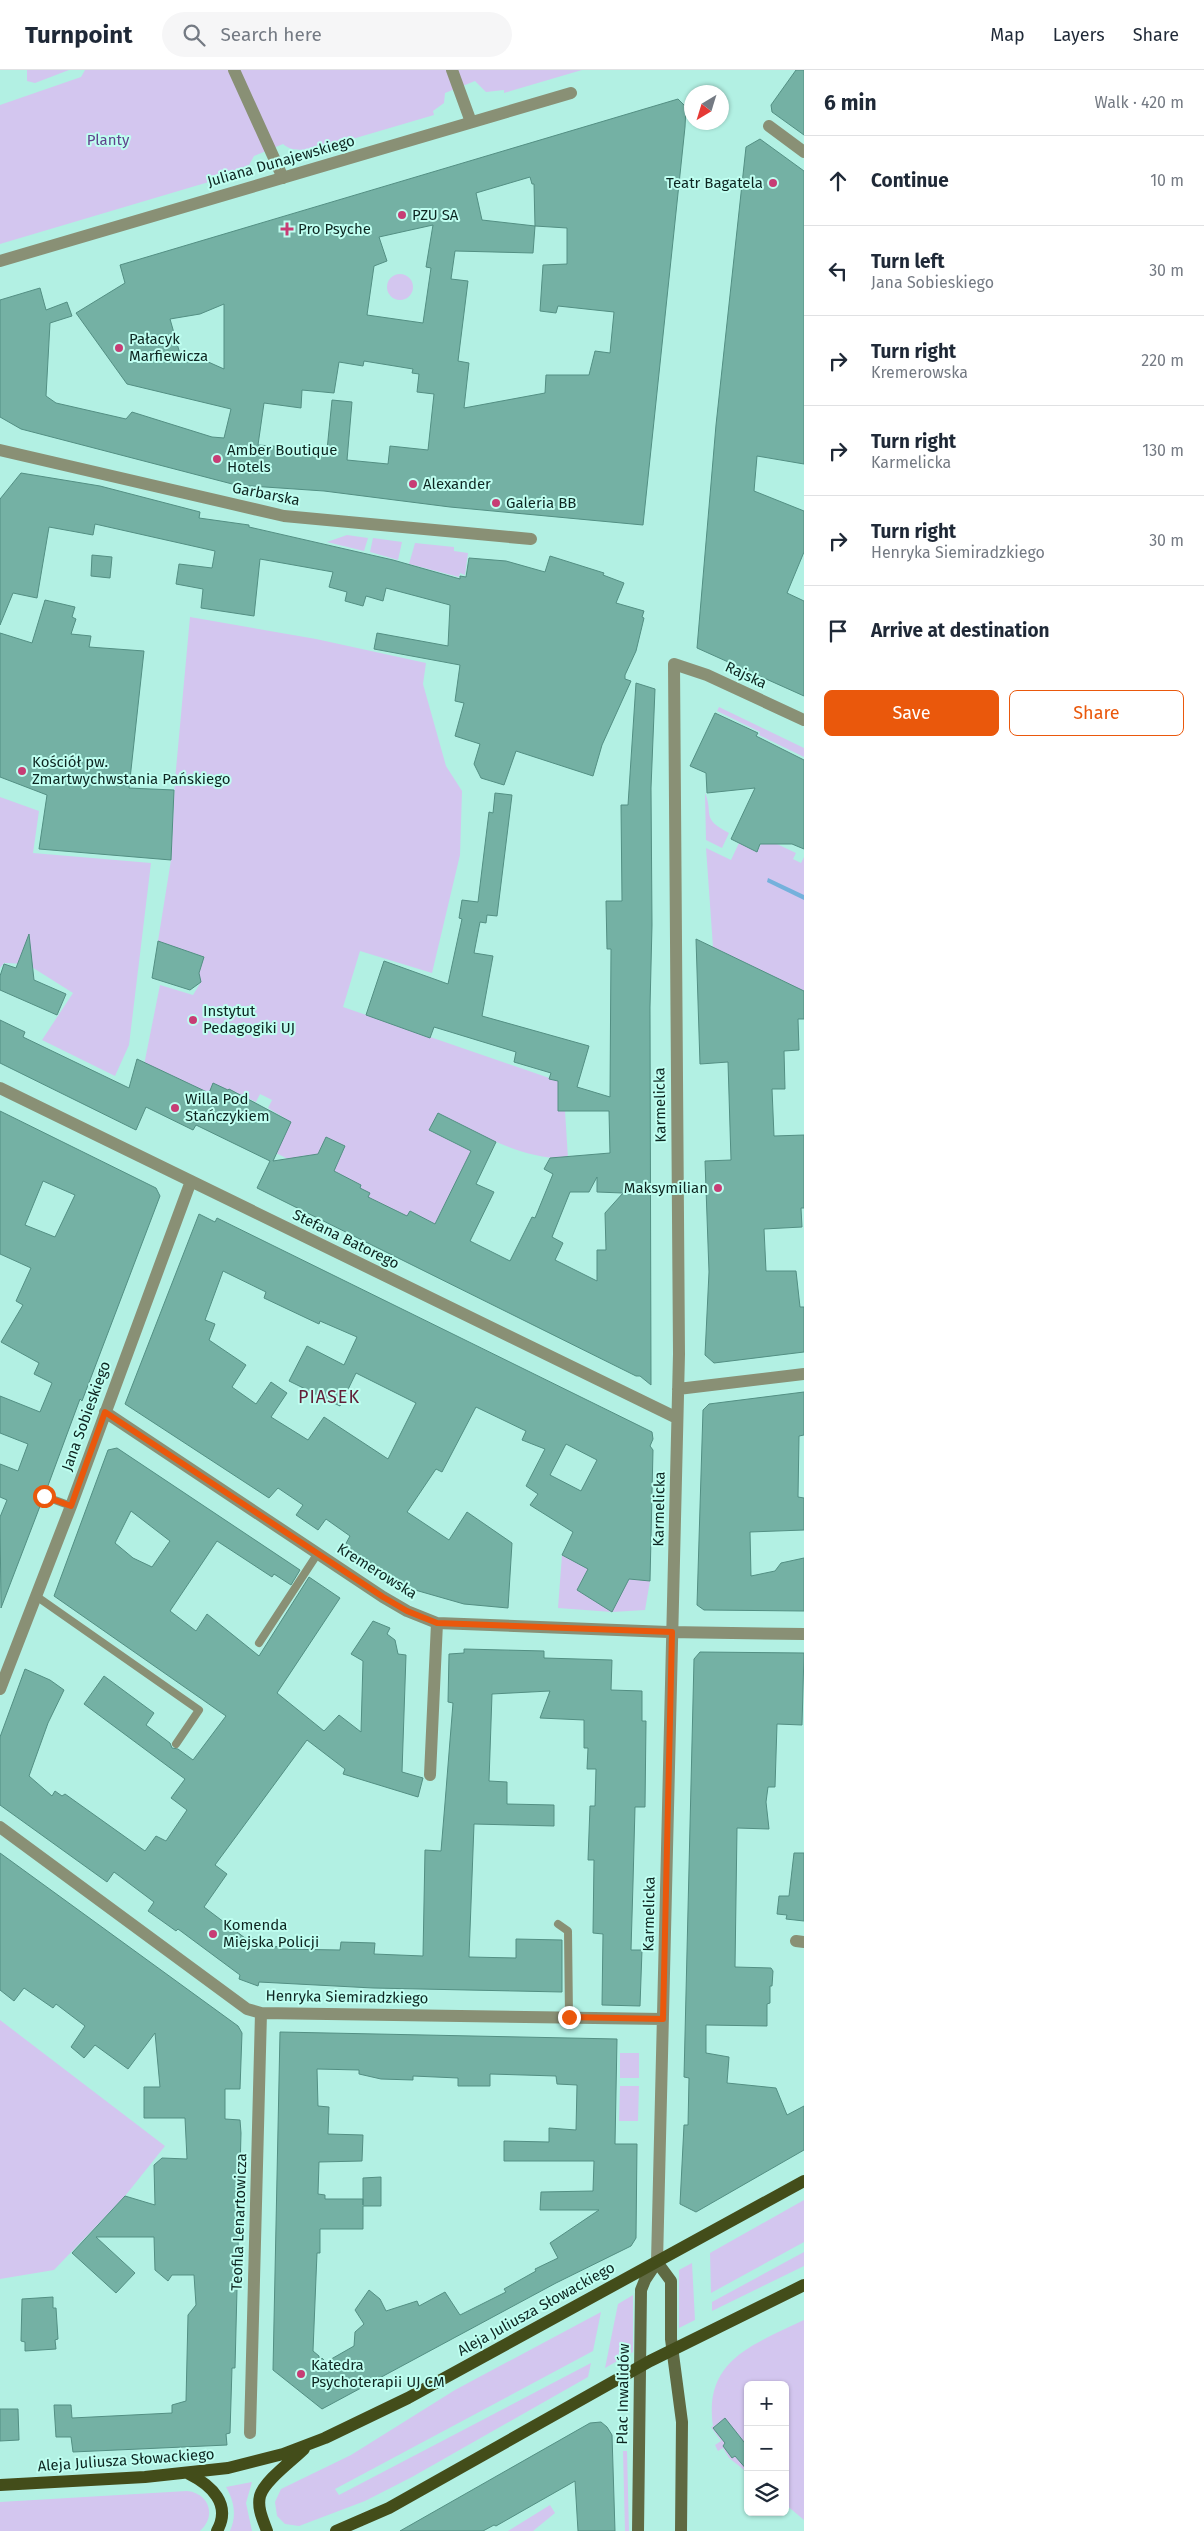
<!DOCTYPE html>
<html lang="en">
<head>
<meta charset="utf-8">
<style>
	body { margin:0; font-family:"Fira Sans",sans-serif; background:#f6f6f7; color:#1f2937 }
	.controls { position:absolute; right:15px; bottom:15px; display:grid; overflow:hidden; border-radius:8px; box-shadow:0 1px 4px #0004 }
	.controls button { width:45px; height:45px; display:grid; place-items:center; padding:0; border:0; border-bottom:1px solid #e0e1e3; background:#fff; color:#1f2937; font:25px sans-serif }
	.compass { position:absolute; left:684px; top:15px; width:45px; height:45px; border-radius:50%; background:#fff; box-shadow:0 1px 4px #0004; rotate:218deg }
	.stop { position:absolute; width:15px; height:15px; margin:-11px; border:4px solid #ea580c; border-radius:50%; background:#fff }
	.stop.end { background:#ea580c; border-color:#fff; box-shadow:0 1px 5px #0008 }
	.list { margin:0; padding:0; list-style:none }
	h2 { display:flex; justify-content:space-between; align-items:center; height:65px; margin:0; padding:0 20px; font-size:21px }
	h2 small { font-size:16px; font-weight:400; color:#747a83 }
	.list li { display:grid; grid-template-columns:32px 1fr auto; gap:15px; align-items:center; box-sizing:border-box; height:90px; padding:0 20px; border-top:1px solid #e0e1e3 }
	.list b { display:block; font-size:19px; white-space:nowrap }
	.list p { margin:0; font-size:16px; white-space:nowrap; color:#747a83 }
	.list em { font-size:16px; font-style:normal; color:#747a83 }
	.actions { display:flex; gap:10px; padding:15px 20px }
	.actions a { flex:1; padding:11px 0; border:1px solid #ea580c; border-radius:8px; text-align:center; font-size:18px; color:#ea580c }
	.actions .main { background:#ea580c; color:#fff }
	.icon { flex:none; width:28px; height:28px; fill:none; stroke:currentColor; stroke-width:2; stroke-linecap:round; stroke-linejoin:round }
	.map { position:relative; flex:none; width:804px; height:2461px; overflow:hidden }
	header { display:flex; align-items:center; gap:30px; box-sizing:border-box; height:70px; padding:0 25px; background:#fff; border-bottom:1px solid #e0e1e3 }
	header strong { font-size:24px }
	nav { display:flex; gap:28px; margin-inline-start:auto; font-size:18px }
	.search { width:350px; height:45px; background:#f6f6f7; display:flex; align-items:center; gap:12px; box-sizing:border-box; padding:0 18px; border-radius:28px; color:#747a83; font-size:19px }
	main { display:flex }
	aside { flex:1; background:#fff }
	.map>svg:first-child { display:block }
</style>
</head>
<body>
<header>
<strong>Turnpoint</strong>
<div class="search"><svg class="icon" aria-label="search" viewBox="0 0 24 24"><circle cx="10" cy="10" r="6"/><path d="M15 15l6 6"/></svg>Search here</div>
<nav><a>Map</a><a>Layers</a><a>Share</a></nav>
</header>
<main>
<div class="map">
<svg width="804" height="2461" viewBox="0 0 804 2461">
	<rect width="100%" height="100%" fill="#b2f0e3"/>
	<!-- green -->
	<path fill="#d3c6ef" fill-rule="evenodd" d="M27,0h42l-34,13 -8,-2z
		M85,0h497l-78,23v-3l-18,2 -11,-11 -30,12 -1,10 -11,8 1,4 -119,35c-13,-2 -21,3 -32,-6l-29,12 -5,9 -11,4 1,4 -239,71v-139l81,-28z
		M387 217a13 13 0 1 1 26 0a13 13 0 1 1-26 0Z
		M347,465l21,3 -4,13 -37,-9z
		M373,468l29,4 -4,18 -28,-8z
		M415,473l39,4v4l14,2 -3,22 -5,-2 -1,4 -50,-13z
		M190,547l126,22 110,24 -3,21 23,82 16,25 -2,64 -28,118 -72,-22 -17,56 215,74v30h7l3,47c-46,2 -90,-25 -130,-45l-9,17 42,21 -34,79 -27,-19 -3,6 -40,-19 -7,-10 1,-3 -15,1c-11,-10 -29,-32 -44,-30l-4,8 -22,-11 15,-31 -23,-14 4,-8 -12,-6 -4,8 -27,-13 -21,7 -47,-26 -17,-5 16,-80 33,10 8,-13 -3,-6 6,-19 -46,-16 13,-81 4,-80zM326,1067l19,9 -4,9 -19,-9z
		M719,637l85,41v9l-45,-22 1,-3 -43,-21z
		M705,723c9,21 -5,25 24,40l-7,15 -16,-8z
		M0,727l39,14 -6,42 118,10 -22,182 -14,31 -73,-36 31,-47 -46,-29 -23,-1 -4,5z
		M764,768l32,15 -3,6 8,4 3,-6v134l-91,-44 -7,-99 25,12 8,-17 18,9z
		M562,1485l26,14 24,42 17,-32 21,2 -5,29 -33,2 -54,-4z
		M0,1950l165,126 -40,50 -71,74 -54,9z
		M620,1983h19v25h-19z
		M620,2016h19l-1,35h-19z
		M804,2130v42l-93,51 -1,-40z
		M804,2182v14l-92,45v-9z
		M692,2193l3,57 -16,8v-58z
		M633,2225v57l-28,16 13,-64z
		M601,2242l-8,39 -258,138 4,6 252,-132 -3,14 -176,100 -47,24 -66,25 -14,-2 -8,-8 -2,-14 6,-13 70,-34 104,-65z
		M804,2250v200l-19,-16v-119h-37v88l-19,-15 -6,-10 -5,3 -3,-6 6,-4 -10,-14 2,-1c-10,-67 42,-82 91,-106z
		M623,2381h4l2,80h-4z
		M252,2412l-6,21 6,28h-22c7,-15 4,-31 -4,-44z
		M187,2421c22,2 30,25 13,40h-200v-29z
		M550,2435l5,8 -22,18h-25z"/>
	<!-- water -->
	<path fill="#74b1dc" d="M768,808l36,17v5l-37,-18z"/>
	<!-- building -->
	<path fill="#74b1a4" stroke="#538f83" fill-rule="evenodd" d="M796,0h8v65l-32,-23 -1,-7z
		M678,29l8,8 -1,20 -42,398 -193,-18 -126,-16 -88,-6 -215,-56 -21,-12v-117l40,-12 6,22 21,-8 5,14 -22,7 -4,73 10,7 70,16 6,-7 80,25 12,1 7,-29 -104,-25 -51,-71 49,-30 -5,-18zM530,107l2,7h2l1,42 -53,-6 -6,-27zM433,155l-7,42 5,1 -8,55 -56,-8 7,-49 13,-5 -8,-24zM535,156l32,2v36l-24,1 -3,46 16,2 2,-7 56,6 -4,41 -15,-2 -6,24h-43l-1,18 -81,15 5,-45 -11,-2 10,-80 -17,-2 4,-28 78,2zM224,234v65l-27,-12 -15,4 -12,-42 30,-5zM364,291l49,8 -1,4 7,1 -2,18 17,2 -6,56 -38,-4 -2,18 -41,-4 5,-58 -20,-2 -5,50 -69,-5 6,-42 37,5 1,-18 32,3 5,-31 24,4z
		M760,69l44,32v293l-47,-8 -3,35 50,20v41l-17,41 17,8v95l-107,-48 19,-223 30,-278z
		M21,403l79,13 100,26 -1,6 50,7v2l144,33 67,19v-3l6,1 3,-19 37,3 39,11 5,-16 54,17 -1,2 21,8 -8,20 28,8 -2,6 2,1 -8,33 -11,24v4l6,2 -29,64 -9,31 -77,-25 -12,34 -23,-7 -7,-14 6,-20 -25,-8 9,-33 -9,-2 5,-36 -86,-16 3,-16 71,13 2,-41 -64,-17 -3,13 -17,-5 -3,10 -18,-5 2,-9 -18,-5 4,-15 -73,-13 -6,57 -53,-8 2,-19 -27,-5 3,-20 33,4 3,-17 -120,-27 -2,11 -44,-8 -12,71 -24,-5 -13,32v-126z
		M92,485l20,2 -2,21 -19,-2z
		M45,530l30,7 -3,10 4,2 -5,15 20,2 -2,11 55,4 -15,137 45,2 -3,70 -132,-11 8,-54 -47,-18v-144l32,10z
		M636,613l19,6 -4,99 1,137 -2,82 1,378 -11,-9h-4l-379,-188 13,-27 -74,-36 -3,5 -47,-23 -10,23 -136,-67v-43l25,12 -2,5 106,51 8,-29 72,34 4,-10 15,7 1,-1 62,33 -18,39 45,-7 8,-17 19,9 -11,25 27,14 -1,3 10,5 -2,4 39,19 3,-5 25,13 36,-73 -42,-21 9,-17 58,29 -20,42 18,8 -24,49 40,20 22,-44 3,1 18,-44 -9,-5 6,-11 60,-5 -1,-42h-51v-30l-9,-2 2,-6 -37,-11 2,-10 -82,-25 -4,11 -64,-23 18,-54 64,23 14,-65 -3,-1 3,-18 16,2 11,-90 4,1 2,-20 17,2 -15,121 -10,-1 -1,8 -6,-1 -6,31 19,3 -11,60 107,30 -12,41 33,10 1,-148h-4l-1,-48h16l-1,-96h7zM597,1107v15l26,1 -18,20 1,37h-9v31l-42,-21 8,-17 -11,-6 18,-45h19z
		M715,643l43,20 -2,3 48,24v89l-12,-5h-32l-3,8 -26,-13 24,-51 -48,5 -1,-20 -16,-7z
		M29,864l5,46 32,14 -9,21 -57,-25v-14l4,-12 12,4z
		M696,869l108,52v28h-6l1,31 -15,1 1,38h-13l2,47 30,-1v73h-3l1,19 -38,2 2,42h30l4,36h4v45l-90,11 -9,-8 4,-83 -4,-111 26,-1 -3,-98 -28,2z
		M158,871l46,16 -5,16 2,9 -11,8 -38,-12z
		M0,1041l156,77 4,8 -78,205 -2,-2 -34,92 -7,3 3,7 -41,107 -1,-91 7,-17 -7,-3v-33l18,7 10,-27 -28,-11v-37l40,16 12,-29 -18,-9 5,-11 -38,-21 22,-37 -7,-4 15,-33 -31,-14zM43,1111l32,14 -20,42 -30,-12z
		M199,1144l16,8 2,-4 435,214 1,7 -3,7 3,4 -3,131 -21,-2 -17,33 -35,-22 11,-21 -26,-14 11,-23 -43,-27 8,-11 -12,-8 19,-37 -23,-9 4,-9 -50,-24 -34,65 -6,-3 -29,43 42,28 18,-28 45,31 -4,65 -44,-4 -63,-18 -57,-39 6,-11 -24,-17 -8,11 -22,-15 7,-10 -25,-17 -9,10 -144,-94zM223,1201l43,21 -2,6 55,26 1,-3 37,16 -13,28 -37,-19 -18,35 51,25 16,-33 60,30 -28,56 -64,-42 -16,23 -37,-23 16,-24 -16,-11 -15,22 -24,-17 14,-22 -37,-25 6,-16 -10,-4zM566,1374l31,16 -16,31 -31,-16z
		M804,1322v43l-5,1 -1,61 6,1v32l-54,2 1,44 24,-5 6,-8 23,-5v53l-100,-1 -7,-5 6,-195 6,-6z
		M117,1378l183,122 -9,15 -17,-11 -2,3 -55,-36 -47,70 26,20 11,-17 52,42 50,-79 31,21 -63,95 47,38 15,-16 22,17 2,-71 -12,-7 22,-33 17,7 -3,6 8,6 3,14 8,1 -4,117 21,6 -5,19 -75,-23 2,-5 -38,-29 -92,125 12,9 -23,33 41,31h20l9,9 6,-1v3l60,1 1,-8 34,1 -1,11 49,2 2,-106 16,1 4,-48 8,-100 -5,-1 1,-48 15,-1v-4l80,2v7l68,2 -1,30 31,1v30h4l-1,86h-10l-2,76 -2,67h11l-2,56 -38,-1 1,-71 -10,-1 1,-73h-6l2,-54h5l1,-37h-9l1,-21h-4v-28l-44,-2 10,-27 -58,3 -3,87 18,1v22l47,1v21l-80,-2 -5,133 47,1v-19l46,1v52l-189,-4 -114,-6 -1,4 -19,-7 1,-4 -62,-46 -2,2 -28,-20 6,-9 -40,-30 -7,10 -107,-77v-68l25,-68 25,11 14,10 -16,33 -19,53 23,20 3,-5 7,5 3,-2 80,57 11,-15 10,5 21,-31 -16,-12 14,-19 -101,-75 20,-28 50,37 -8,12 24,18 2,5 6,1 15,11 33,-44 -172,-120 54,-146zM131,1441l39,30 -18,26 -19,-9 -18,-15z
		M700,1582l104,1 -2,72 -25,-1 -2,63h-7l-2,15 3,27 -32,-1 -2,139 36,1 2,3 -1,15h-2v17l-3,1v22l-61,-1v28l23,4 -2,26 49,5 11,27 17,-9v44l-108,62 -16,-8 4,-79h4l1,-47 -5,-1 10,-418z
		M0,1783l238,173 4,7 -2,56h-15v30l15,1 1,13 -6,235h-3l-2,65 -4,1 1,11 -154,7 -2,-15h-15l-2,-32h17l1,13 100,-5v-8l14,-4 2,-86 8,-10 -2,-30h-22l-4,6 -13,-11 -1,-33h-58l39,36 -19,20 -44,-40 53,-57 30,9 -1,-40 8,-7 25,1 -2,-41h-41v-31h16l-5,-54 -27,36 -33,-24 -11,13 -13,-11 14,-21 -29,-22 -3,4 -29,-20 -10,13 -14,-11z
		M794,1783h10v68l-18,-2 1,-4 -10,-1 2,-18h10z
		M280,1962l337,7 -2,105h22l-1,94 -5,8 -75,37 -234,126 -49,-39zM317,1999l42,1v4l22,5 32,1v-4l45,2v8h32v-12l66,2 1,8 20,1 -1,45 -27,-2v14l-45,-1v20h90l-1,30 -52,1 -1,18h59l-49,33 8,15 -23,11 1,2 -32,18 2,3 -46,23 -15,-23 -26,14 -2,-5 -31,10 -6,-12 -11,-9 -14,20 9,14 -9,8 -1,14 -28,16 -4,-4 -3,5v-7l-6,-5 4,-98h3v-24h43v-23h18v-29l-18,1v27v-6h-38v-4l-7,-1 1,-32 43,-1 1,-26 -35,-1 1,-27 -11,-1z
		M53,2227v11h3l2,31 -3,1 1,9 -31,2v-9l-4,-1 1,-42z
		M0,2339h18l1,31 -19,1z
		M725,2348l23,29v24l-13,-15 -3,2 -9,-12 2,-3 -12,-15z
		M601,2352l6,5 5,8 3,96h-37l-3,-50 -79,45 -2,-1 -11,6h-83l190,-108z"/>
	<g fill="none" stroke-linecap="round" stroke-linejoin="round">
		<!-- lane -->
		<path stroke="#899075" stroke-width="8" d="M44,1426l27,10
			M36,1526l163,114 -23,34
			M259,1573l59,-90
			M558,1854l10,7 1,86"/>
		<!-- street -->
		<path stroke="#899075" stroke-width="12" d="M234,0l49,108
			M452,0l19,52
			M769,56l35,26
			M0,191l571,-168
			M0,380l284,66 247,23
			M0,1018l677,330
			M678,1319l126,-15
			M105,1342l278,185 24,14 30,12 231,9 136,2
			M0,1619l71,-183 120,-325
			M430,1705l7,-152
			M0,1757l247,182 14,4 402,6
			M796,1871l8,1
			M657,2192l22,-908 -5,-690 33,11 97,45
			M250,2363l11,-420"/>
		<!-- secondary -->
		<path stroke="#5f6942" stroke-width="12" d="M638,2461l3,-241 4,-10 12,-18 14,19v58l11,83 -1,109"/>
		<!-- primary -->
		<path stroke="#434d1a" stroke-width="12" d="M189,2404c22,11 43,30 28,57
			M0,2415l145,-8 83,-9 55,-14 42,-16 83,-40 396,-217
			M267,2461c-4,-11 -10,-23 -7,-35 4,-15 33,-36 44,-47
			M336,2461l53,-23 261,-147 154,-76"/>
	</g>
	<g fill="none" stroke-linecap="round" stroke-linejoin="round">
		<!-- route -->
		<path stroke="#ea580c" stroke-width="6" d="M44,1426l27,10 34,-94 278,185 24,14 30,12 235,9 -9,387 -94,-2"/>
	</g>
	<!-- markers -->
	<g fill="#c73d75" stroke="#bffef0" stroke-width="2">
		<circle cx="773" cy="113" r="5"/>
		<circle cx="402" cy="145" r="5"/>
		<path d="M284.5 151.5h5v5h5v5h-5v5h-5v-5h-5v-5h5z"/>
		<circle cx="119" cy="278" r="5"/>
		<circle cx="217" cy="389" r="5"/>
		<circle cx="413" cy="414" r="5"/>
		<circle cx="496" cy="433" r="5"/>
		<circle cx="22" cy="701" r="5"/>
		<circle cx="193" cy="950" r="5"/>
		<circle cx="175" cy="1038" r="5"/>
		<circle cx="718" cy="1118" r="5"/>
		<circle cx="213" cy="1864" r="5"/>
		<circle cx="301" cy="2304" r="5"/>
	</g>
	<g text-anchor="middle" stroke-width="4" stroke-linejoin="round" paint-order="stroke">
		<!-- park labels -->
		<g font-size="15" fill="#60438c" stroke="#bffef0">
			<text x="108" y="75">Planty</text>
		</g>
		<!-- street labels -->
		<g font-size="15" fill="#0d2621" stroke="#bffef0">
			<text transform="translate(281 91) rotate(-16)" y="5">Juliana Dunajewskiego</text>
			<text transform="translate(266 424) rotate(11)" y="5">Garbarska</text>
			<text transform="translate(746 605) rotate(25)" y="5">Rajska</text>
			<text transform="translate(660 1035) rotate(-91)" y="5">Karmelicka</text>
			<text transform="translate(346 1169) rotate(26)" y="5">Stefana Batorego</text>
			<text transform="translate(86 1346) rotate(-70)" y="5">Jana Sobieskiego</text>
			<text transform="translate(659 1439) rotate(-89)" y="5">Karmelicka</text>
			<text transform="translate(377 1501) rotate(32)" y="5">Kremerowska</text>
			<text transform="translate(649 1844) rotate(-89)" y="5">Karmelicka</text>
			<text transform="translate(347 1927) rotate(1)" y="5">Henryka Siemiradzkiego</text>
			<text transform="translate(239 2152) rotate(-88)" y="5">Teofila Lenartowicza</text>
			<text transform="translate(536 2239) rotate(-29)" y="5">Aleja Juliusza Słowackiego</text>
			<text transform="translate(623 2324) rotate(-89)" y="5">Plac Inwalidów</text>
			<text transform="translate(126 2390) rotate(-4)" y="5">Aleja Juliusza Słowackiego</text>
		</g>
		<!-- poi labels -->
		<g font-size="15" fill="#0d2621" stroke="#bffef0" text-anchor="start">
			<text x="763" y="118" text-anchor="end">Teatr Bagatela</text>
			<text x="412" y="150">PZU SA</text>
			<text x="298" y="164">Pro Psyche</text>
			<text x="129" y="274">Pałacyk<tspan x="129" dy="17">Marfiewicza</tspan></text>
			<text x="227" y="385">Amber Boutique<tspan x="227" dy="17">Hotels</tspan></text>
			<text x="423" y="419">Alexander</text>
			<text x="506" y="438">Galeria BB</text>
			<text x="32" y="697">Kościół pw.<tspan x="32" dy="17">Zmartwychwstania Pańskiego</tspan></text>
			<text x="203" y="946">Instytut<tspan x="203" dy="17">Pedagogiki UJ</tspan></text>
			<text x="185" y="1034">Willa Pod<tspan x="185" dy="17">Stańczykiem</tspan></text>
			<text x="708" y="1123" text-anchor="end">Maksymilian</text>
			<text x="223" y="1860">Komenda<tspan x="223" dy="17">Miejska Policji</tspan></text>
			<text x="311" y="2300">Katedra<tspan x="311" dy="17">Psychoterapii UJ CM</tspan></text>
		</g>
		<!-- quarter labels -->
		<g font-size="18" letter-spacing="1" fill="#632039" stroke="#bffef0">
			<text x="329" y="1333">PIASEK</text>
		</g>
	</g>
</svg>
<div class="controls">
<button>+</button>
<button>−</button>
<button><svg class="icon" aria-label="layers" viewBox="0 0 24 24"><path d="M12 4l9 5-9 5-9-5zM3 14l9 5 9-5"/></svg></button>
</div>
<svg class="compass" viewBox="-18 -18 36 36"><path d="M0-13l5 13h-10z" fill="#e53935"/><path d="M0 13l5-13h-10z" fill="#747a83"/></svg>
<div class="stop" style="left:44px;top:1426px"></div>
<div class="stop end" style="left:569px;top:1947px"></div>
</div>
<aside>
<h2>6 min<small>Walk · 420 m</small></h2>
<ul class="list">
<li><svg class="icon" aria-label="ahead" viewBox="0 0 24 24"><path d="M12 20V5M6 11l6-6 6 6"/></svg><div><b>Continue</b></div><em>10 m</em></li>
<li><svg class="icon" aria-label="left" viewBox="0 0 24 24"><path d="M17 20v-9H6M10 6l-5 5 5 5"/></svg><div><b>Turn left</b><p>Jana Sobieskiego</p></div><em>30 m</em></li>
<li><svg class="icon" aria-label="right" viewBox="0 0 24 24"><path d="M7 20v-9h11M14 6l5 5-5 5"/></svg><div><b>Turn right</b><p>Kremerowska</p></div><em>220 m</em></li>
<li><svg class="icon" aria-label="right" viewBox="0 0 24 24"><path d="M7 20v-9h11M14 6l5 5-5 5"/></svg><div><b>Turn right</b><p>Karmelicka</p></div><em>130 m</em></li>
<li><svg class="icon" aria-label="right" viewBox="0 0 24 24"><path d="M7 20v-9h11M14 6l5 5-5 5"/></svg><div><b>Turn right</b><p>Henryka Siemiradzkiego</p></div><em>30 m</em></li>
<li><svg class="icon" aria-label="arrive" viewBox="0 0 24 24"><path d="M6 21V4h12l-3 4 3 4H6"/></svg><div><b>Arrive at destination</b></div></li>
</ul>
<div class="actions"><a class="main">Save</a><a>Share</a></div>
</aside>
</main>
</body>
</html>
